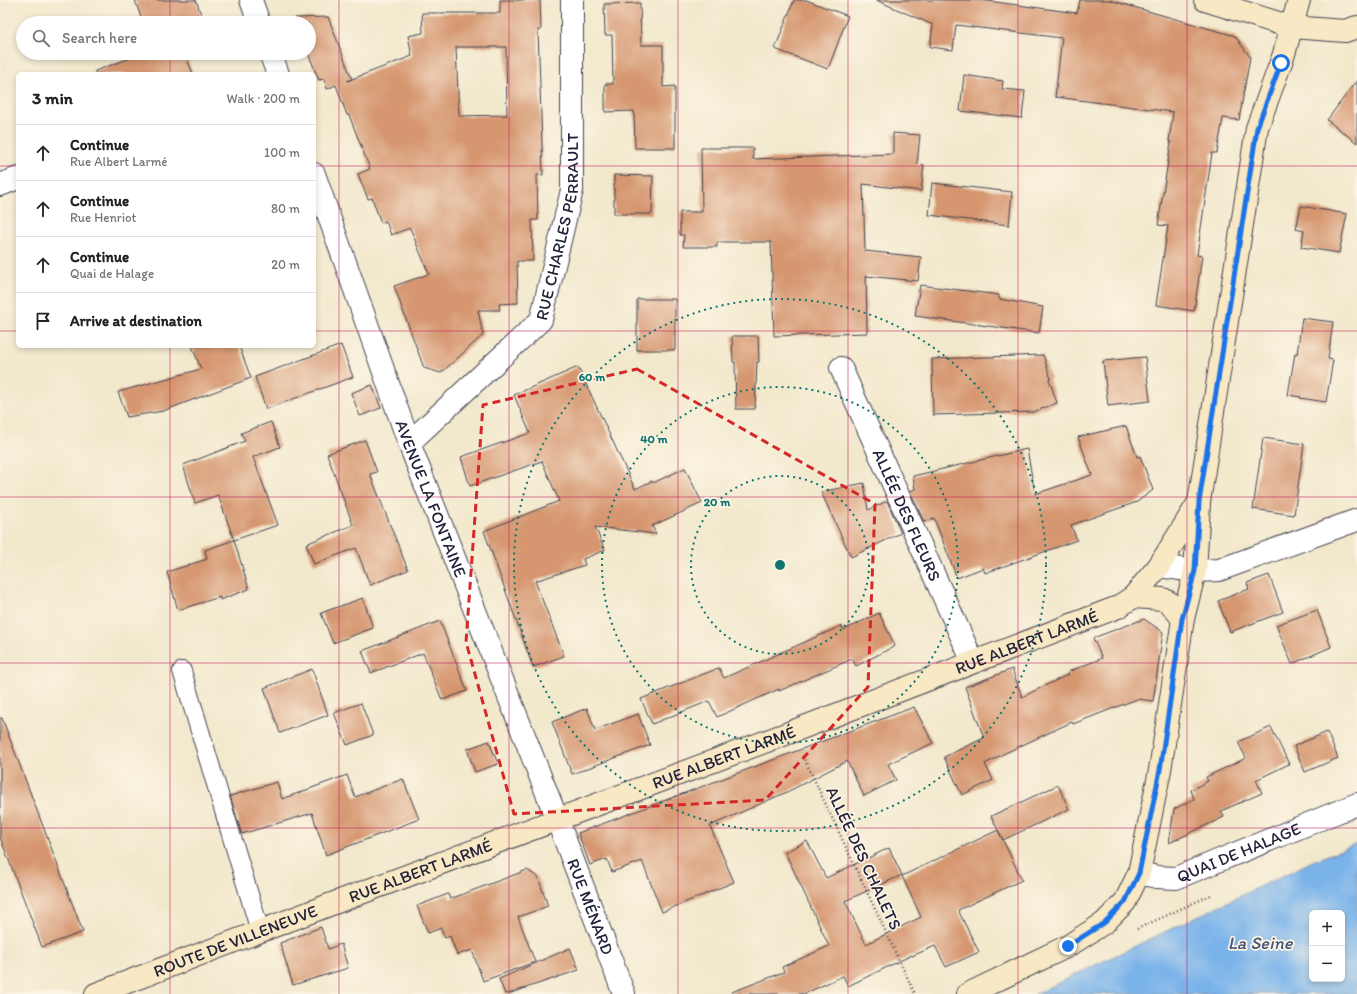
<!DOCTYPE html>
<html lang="en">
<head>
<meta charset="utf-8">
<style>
	body { margin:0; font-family:Itim,sans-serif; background:#f6f6f6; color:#222 }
	.controls { position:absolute; right:12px; bottom:12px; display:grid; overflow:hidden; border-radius:6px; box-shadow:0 2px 6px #0003 }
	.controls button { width:36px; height:36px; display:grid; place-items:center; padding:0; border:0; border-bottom:1px solid #e0e0e0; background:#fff; color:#222; font:20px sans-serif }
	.stop { position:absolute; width:12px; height:12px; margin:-9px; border:3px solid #1a73e8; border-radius:50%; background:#fff }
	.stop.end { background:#1a73e8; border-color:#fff; box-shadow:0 1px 4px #0008 }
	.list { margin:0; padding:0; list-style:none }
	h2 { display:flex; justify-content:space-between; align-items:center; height:52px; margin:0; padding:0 16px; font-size:17px }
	h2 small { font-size:13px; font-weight:400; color:#767676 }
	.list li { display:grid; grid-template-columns:26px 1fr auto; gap:12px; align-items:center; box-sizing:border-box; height:56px; padding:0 16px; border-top:1px solid #e0e0e0 }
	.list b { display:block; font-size:15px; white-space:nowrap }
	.list p { margin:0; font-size:13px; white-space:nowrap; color:#767676 }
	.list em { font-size:13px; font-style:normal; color:#767676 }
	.icon { flex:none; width:22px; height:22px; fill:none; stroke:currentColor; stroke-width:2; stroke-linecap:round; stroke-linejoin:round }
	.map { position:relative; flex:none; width:1357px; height:994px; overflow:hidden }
	.search { position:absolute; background:#fff; box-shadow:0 2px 6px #0003; left:16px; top:16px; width:300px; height:44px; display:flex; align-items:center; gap:10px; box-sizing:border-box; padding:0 14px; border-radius:22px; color:#767676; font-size:15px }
	.panel { position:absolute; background:#fff; box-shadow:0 2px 6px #0003; left:16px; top:72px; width:300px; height:276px; border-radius:6px }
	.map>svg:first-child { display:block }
</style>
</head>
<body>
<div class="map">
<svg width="1357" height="994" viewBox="0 0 1357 994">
	<rect width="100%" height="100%" fill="#fcf5e5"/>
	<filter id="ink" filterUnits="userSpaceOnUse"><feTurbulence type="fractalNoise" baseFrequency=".025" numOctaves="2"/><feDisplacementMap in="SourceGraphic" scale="8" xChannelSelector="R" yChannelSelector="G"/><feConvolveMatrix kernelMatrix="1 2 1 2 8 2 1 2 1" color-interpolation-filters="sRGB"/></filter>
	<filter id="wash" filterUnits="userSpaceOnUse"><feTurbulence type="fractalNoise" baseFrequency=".012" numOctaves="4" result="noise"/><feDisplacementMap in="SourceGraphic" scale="16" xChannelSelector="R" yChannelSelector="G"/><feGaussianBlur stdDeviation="0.9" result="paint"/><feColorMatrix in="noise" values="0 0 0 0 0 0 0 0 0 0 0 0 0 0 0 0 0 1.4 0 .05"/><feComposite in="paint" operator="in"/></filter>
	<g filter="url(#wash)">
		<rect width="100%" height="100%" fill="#f2e8cc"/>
		<!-- water -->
		<path fill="#7ab3ea" stroke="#4e6a92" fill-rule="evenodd" d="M1357,844v150h-322l278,-133zM1312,913h30v66h-30z"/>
		<g id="blocks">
			<!-- building -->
			<path fill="#d59670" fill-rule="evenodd" d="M135,0h61l8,23h-61z
				M500,0h40l1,30h-3l1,27 4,118h-6l1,45h-6l1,41h-16l1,42 -19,1 1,6h-22l5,25 -42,38 -17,-5 -30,-82 35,-12 -19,-46 -19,7 -5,-14 -5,2 -9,-25 -4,1 -10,-25 12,-5 -21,-54h-2l-11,-30 -9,4 -3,-10 -5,1 -11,-27 1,-30h-12l-2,-5 33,-1 24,62 -5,2 65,-25 -4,-20 15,-3 -1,-20h78zM456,47h50l1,68 -48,1z
				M794,0h12l42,16 -20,53 -53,-20z
				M876,0h104l97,13 3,-13h29l126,36 15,21 -11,63 -16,-2 -6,35h-5l-15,102 5,1 -8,55 -38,-6 12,-79 -10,-1 13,-83 -2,-1 4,-29 -118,-15 7,-59 -106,-13 -3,25 -23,-3 3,-22z
				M640,3l1,42h22v42l12,-1v62h-40l-1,-37 -29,1v-28h8l-1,-49h-7l-1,-31z
				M144,53h41l8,21h-98v-3z
				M964,75l39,6 -1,8 23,2 -3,27 -62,-7z
				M1357,80v63l-30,-23z
				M893,133l27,2 -3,29 7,1 -3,26 -58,-7 2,67 56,6 -3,24 -52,-5 1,57 -93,3 -3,-94h-54v5h-34l1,-12h-4v-23h22l-1,-64h52v11l140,-5z
				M614,175l39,1 -1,38h-38z
				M932,183l80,9 -3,33 -80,-10z
				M1301,206l46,8 -8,39 -38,-6 3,-16 -8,-2z
				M920,285l79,10v4l44,8 -4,26 -124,-17z
				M637,299h38v51h-38z
				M1302,318l31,4 -5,37 5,1 -7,42 -26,-4 1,-1 -13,-2 7,-42 2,1z
				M732,336h26l1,26h-2l-2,47h-19l-1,-47h-2z
				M341,345l12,32 -87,32 -11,-32z
				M192,346h47l12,32 -88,33 -36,6 -9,-25 83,-23z
				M1043,355l8,24h-2l8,24 -24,9 -100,3 -1,-56z
				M1145,357l5,44 -42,5 -5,-45z
				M578,367l57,122 17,-8 1,2 32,-15 17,35 -50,23 4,8 -61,-7 10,23 -22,9 2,6 -50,16 29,75 -31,11 -49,-136 75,-30 -17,-40 -72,25 -9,-29 69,-24 -16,-38z
				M372,385l9,23 -21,8 -9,-23z
				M271,422l9,25 -27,10 25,68 -44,15 15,49 -29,11v-3l-42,13 -11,-38 40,-13 -2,-9 29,-10 -16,-45 -23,8 -12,-38 62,-24 -4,-8z
				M1126,426l11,31 3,-1 13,34 -16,12 -66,23 6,15 -92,33 -2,-5 -26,10 -23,-60 -10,4 -14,-31 5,-2 -2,-13 114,-27 8,45 57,-19 -14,-38z
				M1263,438l41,6 -10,71 -41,-6z
				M365,440l12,32 -7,2 38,96 -38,15 -14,-37 -42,16 -8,-20 47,-19 -26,-71z
				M864,483l4,27 19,-9 14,32 -50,24 -30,-65z
				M1269,575l14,37 -53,20 -12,-31 31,-12 -2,-6z
				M363,598l10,30 -40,15 -12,-30z
				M1317,610l14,37 -39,17 -16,-39z
				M879,613l16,33 -39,20 -4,-7 -73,32v-2l-62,28 -8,-16 -57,23 -11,-25 78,-31 5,10 117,-52 3,4z
				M1144,619l19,13 -10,69 -16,-2 -64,25 -1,-2 -69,32 -18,10 8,16 -31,15 -18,-38 40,-19 -19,-51 47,-18 10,28 47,-23 -1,-2 34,-14 -9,-20z
				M440,621l27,70 -25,9 -19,-47 -52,20 -9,-22z
				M312,669l16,46 -48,18 -16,-45z
				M361,703l12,32 -26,10 -13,-32z
				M914,707l19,36 -45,21 8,16 -32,16 -17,-35 -60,31 -77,34 24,56 -72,30 -20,-51 -30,11 -5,-13 -17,6 -12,-32z
				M587,708l8,22 43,-16 12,31 -78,29 -20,-52z
				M0,718h2l81,214 -41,15 -42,-110z
				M1271,727l18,37 -33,16 6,13 -41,18 3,6 -55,26 5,-34 20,-10 -3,-9 17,-9 -2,-4 40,-19 -8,-16z
				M1327,732l11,26 -33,14 -11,-26z
				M489,741l9,23 -23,8 -8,-23z
				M347,775l8,22 48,-18 16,40 -93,36 -14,-42 -70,21 -12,-38 47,-14 5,17z
				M1058,785l11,24 -66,31 -12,-24z
				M998,830l24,50 -64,30 21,42 -33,15 -11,-21 -23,10v-1l-64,31 -5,-10 -39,18h-72v-2l52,-20 -2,-5 47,-21 -44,-94 22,-11 19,37 63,-30 13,27 -57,26 21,43 55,-27 -19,-41z
				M527,870l11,7 10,29 -30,11 17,45 -52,19 -11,-31 -15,5 -7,-19 -5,2 -4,-10 -13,5 -11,-27 31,-12 2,5z
				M321,927l7,22 13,-5 7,24 -55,17 -13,-42z
				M570,948l9,22 -71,24h-3l-6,-15z"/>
		</g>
	</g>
	<g filter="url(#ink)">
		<use href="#blocks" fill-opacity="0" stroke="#414051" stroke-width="1"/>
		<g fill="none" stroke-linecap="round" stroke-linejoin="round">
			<defs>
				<path id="service" d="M182,671l78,260"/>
				<g id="minor">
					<path d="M251,0l8,23"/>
					<path d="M270,53l8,21"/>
					<path id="s1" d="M314,174l95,269 148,376 67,175"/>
					<path d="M0,185l18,-7"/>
					<path id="s2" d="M841,368l132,294"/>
					<path id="s3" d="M409,443l132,-123 31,-130v-190"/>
					<path d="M1159,566l36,5 24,-1 138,-50"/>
				</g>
				<g id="tertiary">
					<path id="s4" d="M1139,873l18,4 19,1 181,-74"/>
				</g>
				<g id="secondary">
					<path d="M1205,0l86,27 54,4 12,-4"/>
					<path d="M1133,597l30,2 7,4 13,16"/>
					<path id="s5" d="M96,994l233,-89 462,-173 327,-125 15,-10 26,-31 40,-64 58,-374 27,-74 15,-54"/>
					<path d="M968,994l100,-48 36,-23 21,-21 14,-29 21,-103 23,-151 12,-48 4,-67"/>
				</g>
			</defs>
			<!-- service casing -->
			<use href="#service" stroke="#414051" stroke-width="20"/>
			<!-- minor casing -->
			<use href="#minor" stroke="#414051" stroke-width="24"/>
			<!-- tertiary casing -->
			<use href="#tertiary" stroke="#414051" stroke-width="24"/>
			<!-- secondary casing -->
			<use href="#secondary" stroke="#414051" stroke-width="24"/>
			<!-- path -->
			<path stroke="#414051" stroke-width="2.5" stroke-dasharray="1 3" stroke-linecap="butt" d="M803,756l112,238
				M1137,929l76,-35"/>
			<!-- service -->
			<use href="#service" stroke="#fff" stroke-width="18"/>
			<!-- minor -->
			<use href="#minor" stroke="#fff" stroke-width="22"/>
			<!-- tertiary -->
			<use href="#tertiary" stroke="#fff" stroke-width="22"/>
			<!-- secondary -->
			<use href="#secondary" stroke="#f8e8c3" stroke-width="22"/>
		</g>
	</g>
	<g fill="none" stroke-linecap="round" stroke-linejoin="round" filter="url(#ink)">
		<!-- route -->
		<path stroke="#1a73e8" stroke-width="5" d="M1068,946l36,-23 21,-21 14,-29 21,-103 22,-151 13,-48 4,-69 58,-374 24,-65"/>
	</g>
	<!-- marked area -->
	<path fill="none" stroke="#d62828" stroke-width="3" stroke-dasharray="8 5" stroke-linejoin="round" d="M637,369l238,135 -7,183 -103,113 -251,14 -48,-172 17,-237z"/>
	<!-- grid -->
	<path fill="none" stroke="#c2185b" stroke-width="1" stroke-opacity="0.55" d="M170,0v23M339,0v994M509,0v994M678,0v994M848,0v994M1018,0v994M1187,0v994M170,53v21M0,166h18M314,166h1043M0,331h18M314,331h1043M170,346v648M0,497h1357M0,663h1357M0,828h1357"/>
	<!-- distance rings -->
	<g fill="none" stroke="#0f766e" stroke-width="2" stroke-dasharray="2 4">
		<circle cx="780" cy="565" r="89"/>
		<circle cx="780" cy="565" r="178"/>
		<circle cx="780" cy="565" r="266"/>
	</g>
	<g text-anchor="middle" stroke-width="3.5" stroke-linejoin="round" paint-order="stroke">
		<!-- street labels -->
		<g font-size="17" fill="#22223b" stroke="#fcf5e5">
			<text dy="6" stroke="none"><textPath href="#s3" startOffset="276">RUE CHARLES PERRAULT</textPath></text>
			<text dy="6" stroke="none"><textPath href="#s1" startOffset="345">AVENUE LA FONTAINE</textPath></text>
			<text dy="6" stroke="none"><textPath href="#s2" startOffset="161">ALLÉE DES FLEURS</textPath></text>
			<text dy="6" stroke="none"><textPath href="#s5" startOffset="995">RUE ALBERT LARMÉ</textPath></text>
			<text dy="6" stroke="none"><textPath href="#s5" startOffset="671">RUE ALBERT LARMÉ</textPath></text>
			<text dy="6" stroke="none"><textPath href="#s4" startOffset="105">QUAI DE HALAGE</textPath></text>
			<text transform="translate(864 858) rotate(65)" y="6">ALLÉE DES CHALETS</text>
			<text dy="6" stroke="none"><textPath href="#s5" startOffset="347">RUE ALBERT LARMÉ</textPath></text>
			<text dy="6" stroke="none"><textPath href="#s1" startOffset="783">RUE MÉNARD</textPath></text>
			<text dy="6" stroke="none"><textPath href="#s5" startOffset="149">ROUTE DE VILLENEUVE</textPath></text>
		</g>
		<!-- water labels -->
		<g font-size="18" font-style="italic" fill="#415578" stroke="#fcf5e5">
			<text x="1260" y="949">La Seine</text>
		</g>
	</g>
	<circle cx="780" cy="565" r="6" fill="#0f766e" stroke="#fcf5e5" stroke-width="2"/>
	<g font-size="12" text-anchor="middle" font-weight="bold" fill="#0f766e" stroke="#fcf5e5" stroke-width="3.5" stroke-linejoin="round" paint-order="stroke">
		<text x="592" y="381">60 m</text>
		<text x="654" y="443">40 m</text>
		<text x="717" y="506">20 m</text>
	</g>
</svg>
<div class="controls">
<button>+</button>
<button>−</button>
</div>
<div class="stop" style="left:1281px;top:63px"></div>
<div class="stop end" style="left:1068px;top:946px"></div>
<div class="search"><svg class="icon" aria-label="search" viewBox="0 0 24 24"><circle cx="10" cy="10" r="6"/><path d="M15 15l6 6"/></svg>Search here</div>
<section class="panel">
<h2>3 min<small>Walk · 200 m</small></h2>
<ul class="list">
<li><svg class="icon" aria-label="ahead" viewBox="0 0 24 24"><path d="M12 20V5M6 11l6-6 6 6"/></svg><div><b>Continue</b><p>Rue Albert Larmé</p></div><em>100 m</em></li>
<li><svg class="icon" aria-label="ahead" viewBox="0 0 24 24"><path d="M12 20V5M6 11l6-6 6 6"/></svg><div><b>Continue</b><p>Rue Henriot</p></div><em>80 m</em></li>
<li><svg class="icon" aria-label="ahead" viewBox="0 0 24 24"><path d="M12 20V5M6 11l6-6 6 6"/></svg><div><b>Continue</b><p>Quai de Halage</p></div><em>20 m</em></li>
<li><svg class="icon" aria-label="arrive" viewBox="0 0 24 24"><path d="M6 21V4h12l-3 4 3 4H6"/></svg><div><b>Arrive at destination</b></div></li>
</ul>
</section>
</div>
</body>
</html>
